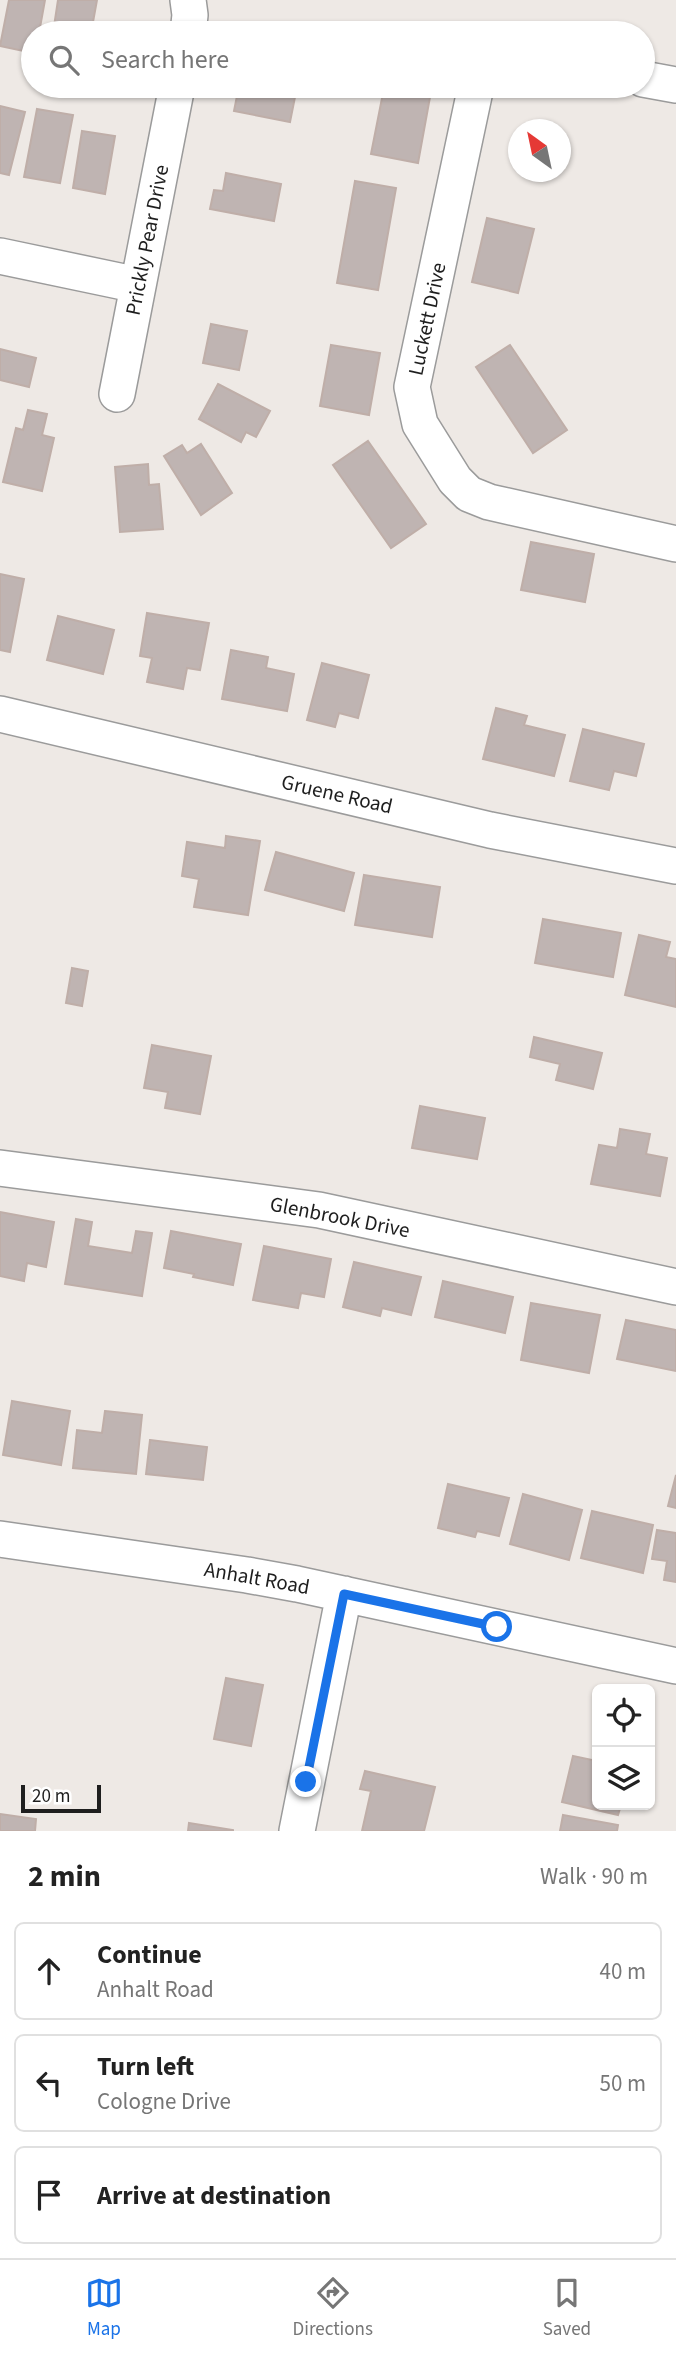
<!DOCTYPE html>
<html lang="en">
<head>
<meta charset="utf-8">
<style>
	body { margin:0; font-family:"Source Sans 3",sans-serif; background:#f2f2f2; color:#222 }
	.controls { position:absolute; right:21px; bottom:21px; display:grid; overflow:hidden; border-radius:10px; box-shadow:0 2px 5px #0004 }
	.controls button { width:63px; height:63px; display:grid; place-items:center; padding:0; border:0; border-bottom:2px solid #e0e0e0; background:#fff; color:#222; font:35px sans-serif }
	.compass { position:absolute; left:508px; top:119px; width:63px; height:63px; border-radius:50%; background:#fff; box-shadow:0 2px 5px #0004; rotate:327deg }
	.scale { position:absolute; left:21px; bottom:18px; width:80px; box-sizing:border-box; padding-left:7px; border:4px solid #1e1e1e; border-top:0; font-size:19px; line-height:24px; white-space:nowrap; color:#1e1e1e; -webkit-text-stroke:5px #fff; paint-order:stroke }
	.stop { position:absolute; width:21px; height:21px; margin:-16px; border:5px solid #1a73e8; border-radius:50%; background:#fff }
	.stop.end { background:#1a73e8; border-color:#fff; box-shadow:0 2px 7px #0008 }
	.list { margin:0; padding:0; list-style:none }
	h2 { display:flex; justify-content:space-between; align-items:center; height:91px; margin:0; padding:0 28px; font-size:30px }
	h2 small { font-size:23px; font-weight:400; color:#767676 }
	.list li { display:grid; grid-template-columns:46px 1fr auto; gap:21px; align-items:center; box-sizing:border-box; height:98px; margin:0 14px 14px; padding:0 14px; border:2px solid #e0e0e0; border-radius:10px }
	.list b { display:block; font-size:26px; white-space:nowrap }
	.list p { margin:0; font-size:23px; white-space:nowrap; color:#767676 }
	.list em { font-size:23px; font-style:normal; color:#767676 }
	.icon { flex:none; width:38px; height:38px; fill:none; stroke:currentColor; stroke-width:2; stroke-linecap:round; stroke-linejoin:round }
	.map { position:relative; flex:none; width:676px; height:1831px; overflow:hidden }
	.search { position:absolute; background:#fff; box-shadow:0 2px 5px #0004; left:21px; right:21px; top:21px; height:77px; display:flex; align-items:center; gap:18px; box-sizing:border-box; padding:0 24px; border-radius:38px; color:#767676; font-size:26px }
	.sheet { height:427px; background:#fff }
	nav { display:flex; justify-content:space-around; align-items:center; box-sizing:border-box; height:98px; border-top:2px solid #e0e0e0; background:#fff; font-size:19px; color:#767676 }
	nav a { display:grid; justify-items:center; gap:4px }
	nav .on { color:#1a73e8 }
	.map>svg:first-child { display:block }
</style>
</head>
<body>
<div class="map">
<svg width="676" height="1831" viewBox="0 0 676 1831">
	<rect width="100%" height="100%" fill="#eee9e5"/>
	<!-- building -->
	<path fill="#bfb4b2" stroke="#bfaea8" stroke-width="2" d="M9,0h36l-6,33h-6v20l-33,-7z
		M58,0h39l-6,33h-38z
		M262,30l37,2v1h-37z
		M239,86l58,1 -7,35 -56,-11z
		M384,88l46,9 -12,66 -47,-9z
		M0,106l25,6 -16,63 -9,-2z
		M37,109l36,6 -13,68 -36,-6z
		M82,131l33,5 -10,58 -32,-6z
		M226,173l55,11 -7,37 -64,-12 4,-19 9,1z
		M355,181l41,7 -18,102 -41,-7z
		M487,218l47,11 -16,64 -46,-11z
		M211,324l36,7 -8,39 -36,-7z
		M331,345l49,8 -11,62 -49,-9z
		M510,345l57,85 -34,23 -57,-86z
		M0,349l36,9 -7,29 -29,-7z
		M218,384l52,27 -14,26 -10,-5 -5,10 -42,-23z
		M28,410l19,4 -5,21 12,3 -12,53 -39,-9 13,-54 7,2z
		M368,441l58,83 -35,24 -58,-83z
		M201,444l31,49 -31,22 -37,-59 18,-11 5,8z
		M148,464l1,21 10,-1 4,45 -43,3 -5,-65z
		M531,542l63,12 -9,48 -64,-12z
		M0,574l24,5 -14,73 -10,-2z
		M147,613l62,10 -9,47 -13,-2 -4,21 -36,-7 5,-24 -12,-2z
		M58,616l56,14 -11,44 -56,-14z
		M231,650l37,7 -2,11 28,6 -7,37 -65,-12z
		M322,663l47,12 -11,43 -19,-5 -4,14 -28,-7z
		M496,708l31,8 -3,9 41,10 -11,41 -71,-17z
		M583,729l61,15 -8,32 -22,-5 -5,19 -39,-9z
		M226,836l34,5 -12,74 -54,-8 5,-28 -17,-3 5,-34 38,6z
		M276,852l78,21 -10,38 -79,-21z
		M364,875l76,12 -8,50 -77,-12z
		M543,919l78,14 -8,44 -78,-14z
		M639,935l31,7 -4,15 10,2v48l-51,-12z
		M72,968l16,3 -6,35 -16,-3z
		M534,1037l68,16 -9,36 -37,-9 4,-16 -30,-7z
		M152,1045l59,11 -11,58 -35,-6 3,-16 -24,-4z
		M420,1106l65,12 -8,41 -65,-11z
		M620,1129l30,5 -4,20 21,4 -7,38 -69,-12 8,-39 18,3z
		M0,1212l54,10 -8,45 -19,-4 -3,18 -24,-5z
		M76,1219l16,3 -4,24 44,7 4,-22 16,2 -10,63 -77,-12z
		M171,1231l70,13 -8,41 -40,-8 1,-3 -30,-6z
		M264,1246l67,13 -7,38 -23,-4 -3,15 -45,-8z
		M354,1262l67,15 -10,38 -29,-7 -2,8 -37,-9z
		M443,1281l70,16 -8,36 -70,-16z
		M531,1303l69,12 -11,58 -68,-13z
		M626,1320l50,10v41l-59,-12z
		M12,1401l58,10 -9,54 -58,-10z
		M105,1411l37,4 -6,59 -63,-6 4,-38 25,3z
		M150,1440l57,7 -4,33 -57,-6z
		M676,1475v33l-8,-2z
		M448,1484l61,14 -10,38 -22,-5 -2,6 -37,-9z
		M523,1494l59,16 -13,50 -59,-16z
		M592,1511l61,14 -10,48 -62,-15z
		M657,1530l19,3v49l-12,-2 3,-19 -15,-2z
		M226,1678l37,7 -12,61 -37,-7z
		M573,1756l24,5v44h24l-3,10 -56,-13z
		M365,1771l70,16 -11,44h-62l9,-40 -11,-2z
		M0,1814l36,5 -1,12h-35z
		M563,1815l55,10 -1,6h-57z
		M189,1823l44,7v1h-45z"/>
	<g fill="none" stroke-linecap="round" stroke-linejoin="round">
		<defs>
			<path id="minor" d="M188,33l2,-18 -2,-15
				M643,79l33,6
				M476,86l-64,301 8,37 35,56 14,14 20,8 187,42
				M0,256l138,29
				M117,394l60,-308
				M0,714l490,116 186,36
				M0,1168l319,42 357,77
				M0,1539l247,36 50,9 379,82
				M297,1831l47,-237"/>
		</defs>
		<!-- minor casing -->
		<use href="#minor" stroke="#9b9b9b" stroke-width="38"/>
		<!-- minor -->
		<use href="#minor" stroke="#fff" stroke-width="35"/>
	</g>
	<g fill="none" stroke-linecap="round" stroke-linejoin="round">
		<!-- route -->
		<path stroke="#1a73e8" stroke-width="9" d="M306,1782l38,-188 153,33"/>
	</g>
	<g text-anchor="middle" stroke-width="5" stroke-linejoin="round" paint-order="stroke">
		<!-- street labels -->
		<g font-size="21" fill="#1e1e1e" stroke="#fff">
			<text transform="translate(147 240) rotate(-79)" y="7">Prickly Pear Drive</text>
			<text transform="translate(427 319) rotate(-78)" y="7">Luckett Drive</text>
			<text transform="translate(337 794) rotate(13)" y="7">Gruene Road</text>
			<text transform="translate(340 1217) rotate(11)" y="7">Glenbrook Drive</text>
			<text transform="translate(257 1578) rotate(10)" y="7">Anhalt Road</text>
		</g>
	</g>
</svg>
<div class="controls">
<button><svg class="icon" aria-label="locate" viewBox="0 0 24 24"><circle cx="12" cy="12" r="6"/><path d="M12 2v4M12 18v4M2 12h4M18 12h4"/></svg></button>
<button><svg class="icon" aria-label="layers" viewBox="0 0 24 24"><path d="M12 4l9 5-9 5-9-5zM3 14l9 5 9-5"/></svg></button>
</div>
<svg class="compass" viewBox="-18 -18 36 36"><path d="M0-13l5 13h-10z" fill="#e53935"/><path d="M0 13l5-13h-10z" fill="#767676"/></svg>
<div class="scale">20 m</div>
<div class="stop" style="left:497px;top:1627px"></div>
<div class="stop end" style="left:306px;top:1782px"></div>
<div class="search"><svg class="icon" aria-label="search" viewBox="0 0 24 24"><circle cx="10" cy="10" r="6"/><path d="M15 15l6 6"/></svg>Search here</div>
</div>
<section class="sheet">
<h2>2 min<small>Walk · 90 m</small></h2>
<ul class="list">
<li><svg class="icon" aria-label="ahead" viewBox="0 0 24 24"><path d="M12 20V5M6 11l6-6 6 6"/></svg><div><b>Continue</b><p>Anhalt Road</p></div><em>40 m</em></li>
<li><svg class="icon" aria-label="left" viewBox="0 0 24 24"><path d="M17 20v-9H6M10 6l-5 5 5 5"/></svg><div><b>Turn left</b><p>Cologne Drive</p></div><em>50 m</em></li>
<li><svg class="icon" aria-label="arrive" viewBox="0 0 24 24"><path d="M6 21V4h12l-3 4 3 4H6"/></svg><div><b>Arrive at destination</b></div></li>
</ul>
</section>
<nav>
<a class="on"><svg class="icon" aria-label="map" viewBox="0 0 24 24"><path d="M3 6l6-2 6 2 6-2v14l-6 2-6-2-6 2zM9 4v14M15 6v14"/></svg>Map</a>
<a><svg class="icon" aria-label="directions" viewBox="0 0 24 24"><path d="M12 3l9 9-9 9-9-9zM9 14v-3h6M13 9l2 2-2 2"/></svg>Directions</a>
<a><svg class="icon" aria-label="saved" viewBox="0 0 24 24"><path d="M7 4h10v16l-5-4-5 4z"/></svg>Saved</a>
</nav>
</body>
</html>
